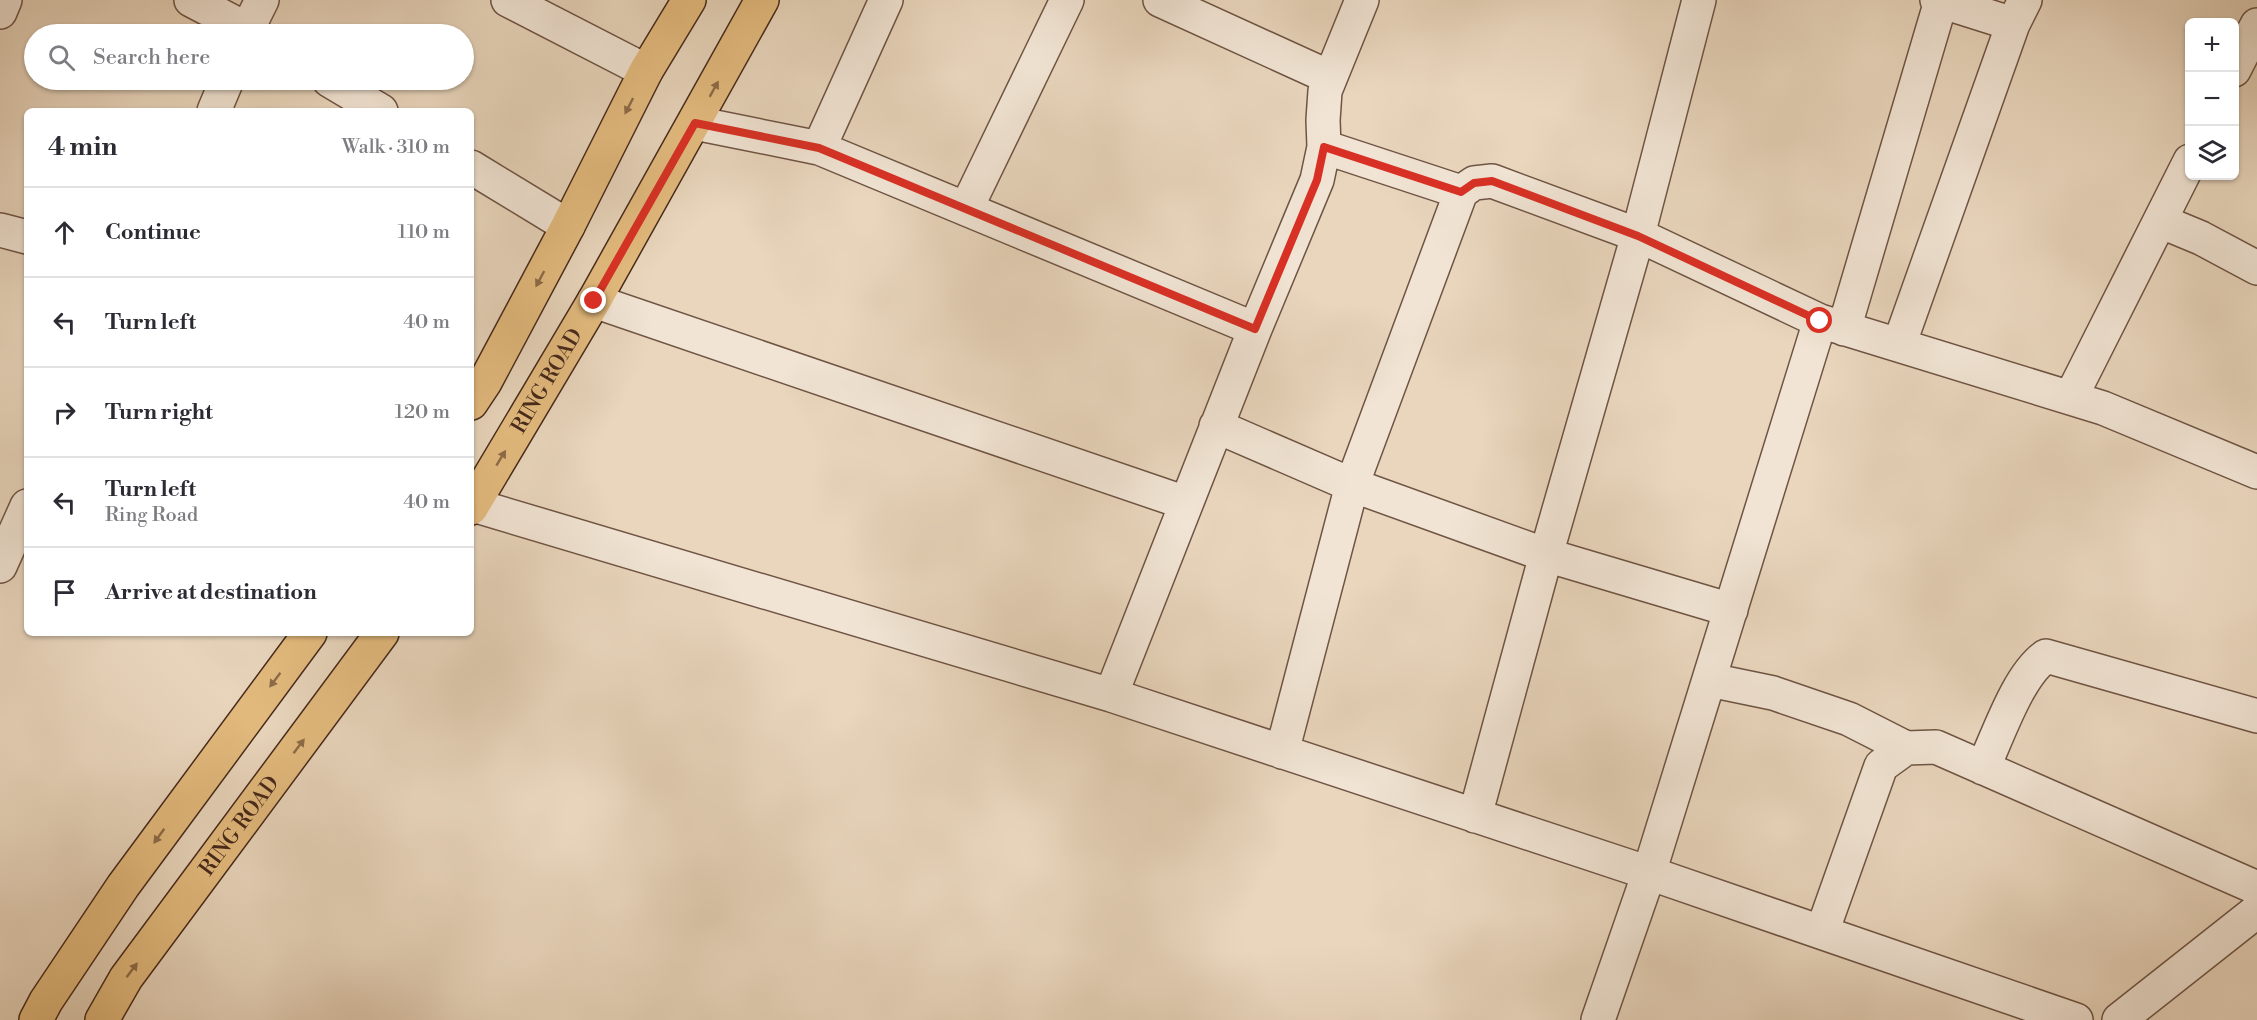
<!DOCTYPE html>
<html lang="en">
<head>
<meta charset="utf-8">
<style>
	body { margin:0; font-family:"Libre Bodoni",serif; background:#f2f2f3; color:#2b2b33 }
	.controls { position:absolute; right:18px; top:18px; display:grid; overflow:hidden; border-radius:9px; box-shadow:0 2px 4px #0004 }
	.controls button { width:54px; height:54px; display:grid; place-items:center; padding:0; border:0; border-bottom:2px solid #e1e1e2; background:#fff; color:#2b2b33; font:30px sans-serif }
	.stop { position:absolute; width:18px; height:18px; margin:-14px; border:4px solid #d93025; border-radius:50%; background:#fff }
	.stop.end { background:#d93025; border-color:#fff; box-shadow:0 2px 6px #0008 }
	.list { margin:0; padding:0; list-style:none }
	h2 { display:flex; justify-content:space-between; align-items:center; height:78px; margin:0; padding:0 24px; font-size:26px }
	h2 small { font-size:20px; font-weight:400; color:#7c7c81 }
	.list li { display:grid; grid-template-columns:39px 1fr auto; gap:18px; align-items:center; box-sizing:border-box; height:90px; padding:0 24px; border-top:2px solid #e1e1e2 }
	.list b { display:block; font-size:22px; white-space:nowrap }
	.list p { margin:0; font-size:20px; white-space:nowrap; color:#7c7c81 }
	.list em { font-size:20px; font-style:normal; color:#7c7c81 }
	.icon { flex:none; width:33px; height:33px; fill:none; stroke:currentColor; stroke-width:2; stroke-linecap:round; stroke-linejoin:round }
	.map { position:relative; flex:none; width:2257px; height:1020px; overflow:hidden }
	.search { position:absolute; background:#fff; box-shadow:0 2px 4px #0004; left:24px; top:24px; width:450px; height:66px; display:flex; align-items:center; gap:15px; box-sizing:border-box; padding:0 21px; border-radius:33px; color:#7c7c81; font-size:22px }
	.panel { position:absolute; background:#fff; box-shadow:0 2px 4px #0004; left:24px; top:108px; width:450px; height:528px; border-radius:9px }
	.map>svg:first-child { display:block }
</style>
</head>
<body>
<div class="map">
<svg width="2257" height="1020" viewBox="0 0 2257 1020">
	<rect width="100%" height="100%" fill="#e9d6bd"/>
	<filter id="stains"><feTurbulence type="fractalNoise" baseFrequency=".00333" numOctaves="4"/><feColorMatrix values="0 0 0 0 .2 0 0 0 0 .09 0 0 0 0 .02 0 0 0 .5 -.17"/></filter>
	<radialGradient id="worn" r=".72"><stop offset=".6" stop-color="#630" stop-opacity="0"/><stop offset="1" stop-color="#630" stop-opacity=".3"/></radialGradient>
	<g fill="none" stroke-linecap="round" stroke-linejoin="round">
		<defs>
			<path id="minor" d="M191,0l65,34
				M508,0l138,71
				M1160,0l169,77
				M1937,0l76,24
				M0,12l5,-12
				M245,34l17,-34
				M2234,70l23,-45
				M329,80l52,31
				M214,111l13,-31
				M695,123l124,25 436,181
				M1324,147l137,45
				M819,148l67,-148
				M471,167l97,59
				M966,209l101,-209
				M2160,221l41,17 56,30
				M0,230l27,7
				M594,301l592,202
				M1844,329l97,-328
				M1899,345l114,-321 12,-24
				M2071,397l119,-236
				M1216,426l136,59 194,70 185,55
				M473,505l638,190 538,178 427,147
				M0,566l27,-60
				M1710,680l63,13 76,26 57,29
				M1111,695l144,-366 62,-149 7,-33 -1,-27 2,-29 37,-91
				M1282,752l70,-267 109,-293 13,-9 18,-2 146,54 182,86 283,87 154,64
				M1983,768c15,-32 35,-93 63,-112l211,60
				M1475,816l71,-261 92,-320 61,-235
				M1822,932l59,-166 25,-18 30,-1 321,141
				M1598,1020l51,-147 171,-552
				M2119,1020l138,-109"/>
			<g id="major">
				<path d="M471,403l14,-21 83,-156 78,-155 43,-71"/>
				<path id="s1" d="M471,508l123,-207 168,-301"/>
				<path d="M36,1020l10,-19 77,-115 187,-253"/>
				<path id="s2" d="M102,1020l24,-42 256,-345"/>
			</g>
		</defs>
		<!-- minor casing -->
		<use href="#minor" stroke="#6f5444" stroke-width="36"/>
		<!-- major casing -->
		<use href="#major" stroke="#46291c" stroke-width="36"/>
		<!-- minor -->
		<use href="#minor" stroke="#f1e4d4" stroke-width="33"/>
		<!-- major -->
		<use href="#major" stroke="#e4bb7e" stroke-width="33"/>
	</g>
	<!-- one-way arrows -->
	<defs><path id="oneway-solid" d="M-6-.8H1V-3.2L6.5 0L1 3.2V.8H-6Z" transform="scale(1.5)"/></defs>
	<g fill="#8d6b48">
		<use href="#oneway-solid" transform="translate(714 89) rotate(-61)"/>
		<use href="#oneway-solid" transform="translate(629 106) rotate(117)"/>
		<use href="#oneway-solid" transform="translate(540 279) rotate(118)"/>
		<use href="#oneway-solid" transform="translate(501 458) rotate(-59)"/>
		<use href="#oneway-solid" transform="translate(275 680) rotate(127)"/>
		<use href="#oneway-solid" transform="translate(299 746) rotate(-53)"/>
		<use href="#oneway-solid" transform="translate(159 836) rotate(126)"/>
		<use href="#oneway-solid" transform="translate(132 970) rotate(-53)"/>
	</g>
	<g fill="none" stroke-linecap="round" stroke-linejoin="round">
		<!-- route -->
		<path stroke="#d93025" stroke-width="8" d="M594,301l101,-178 124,25 436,181 62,-149 7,-33 137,45 13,-9 18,-2 146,55 182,85"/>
	</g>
	<g text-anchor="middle" stroke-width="5" stroke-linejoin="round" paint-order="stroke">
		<!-- street labels -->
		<g font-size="21" fill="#46291c" stroke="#f1e4d4">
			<text dy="7" stroke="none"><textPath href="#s1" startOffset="148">RING ROAD</textPath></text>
			<text dy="7" stroke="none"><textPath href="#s2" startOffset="238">RING ROAD</textPath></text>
		</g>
	</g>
	<rect width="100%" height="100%" filter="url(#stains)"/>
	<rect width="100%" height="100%" fill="url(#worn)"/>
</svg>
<div class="controls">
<button>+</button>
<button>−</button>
<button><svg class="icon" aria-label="layers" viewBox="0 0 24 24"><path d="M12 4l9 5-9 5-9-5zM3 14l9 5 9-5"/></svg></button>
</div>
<div class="stop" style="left:1820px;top:321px"></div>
<div class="stop end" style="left:594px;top:301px"></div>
<div class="search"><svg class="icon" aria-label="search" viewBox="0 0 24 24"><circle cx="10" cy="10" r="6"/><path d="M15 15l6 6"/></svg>Search here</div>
<section class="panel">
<h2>4 min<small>Walk · 310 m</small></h2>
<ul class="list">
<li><svg class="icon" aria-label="ahead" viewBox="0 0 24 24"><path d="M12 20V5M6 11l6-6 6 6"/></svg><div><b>Continue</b></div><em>110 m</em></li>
<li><svg class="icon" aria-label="left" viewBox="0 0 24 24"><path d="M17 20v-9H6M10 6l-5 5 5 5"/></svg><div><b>Turn left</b></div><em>40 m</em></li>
<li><svg class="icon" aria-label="right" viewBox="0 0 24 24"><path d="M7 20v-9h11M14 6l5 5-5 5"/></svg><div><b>Turn right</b></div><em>120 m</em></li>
<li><svg class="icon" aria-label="left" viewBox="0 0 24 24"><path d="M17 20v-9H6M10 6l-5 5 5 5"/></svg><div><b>Turn left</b><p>Ring Road</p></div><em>40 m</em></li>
<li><svg class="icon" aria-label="arrive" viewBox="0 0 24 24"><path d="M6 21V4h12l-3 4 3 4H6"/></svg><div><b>Arrive at destination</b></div></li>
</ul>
</section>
</div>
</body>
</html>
